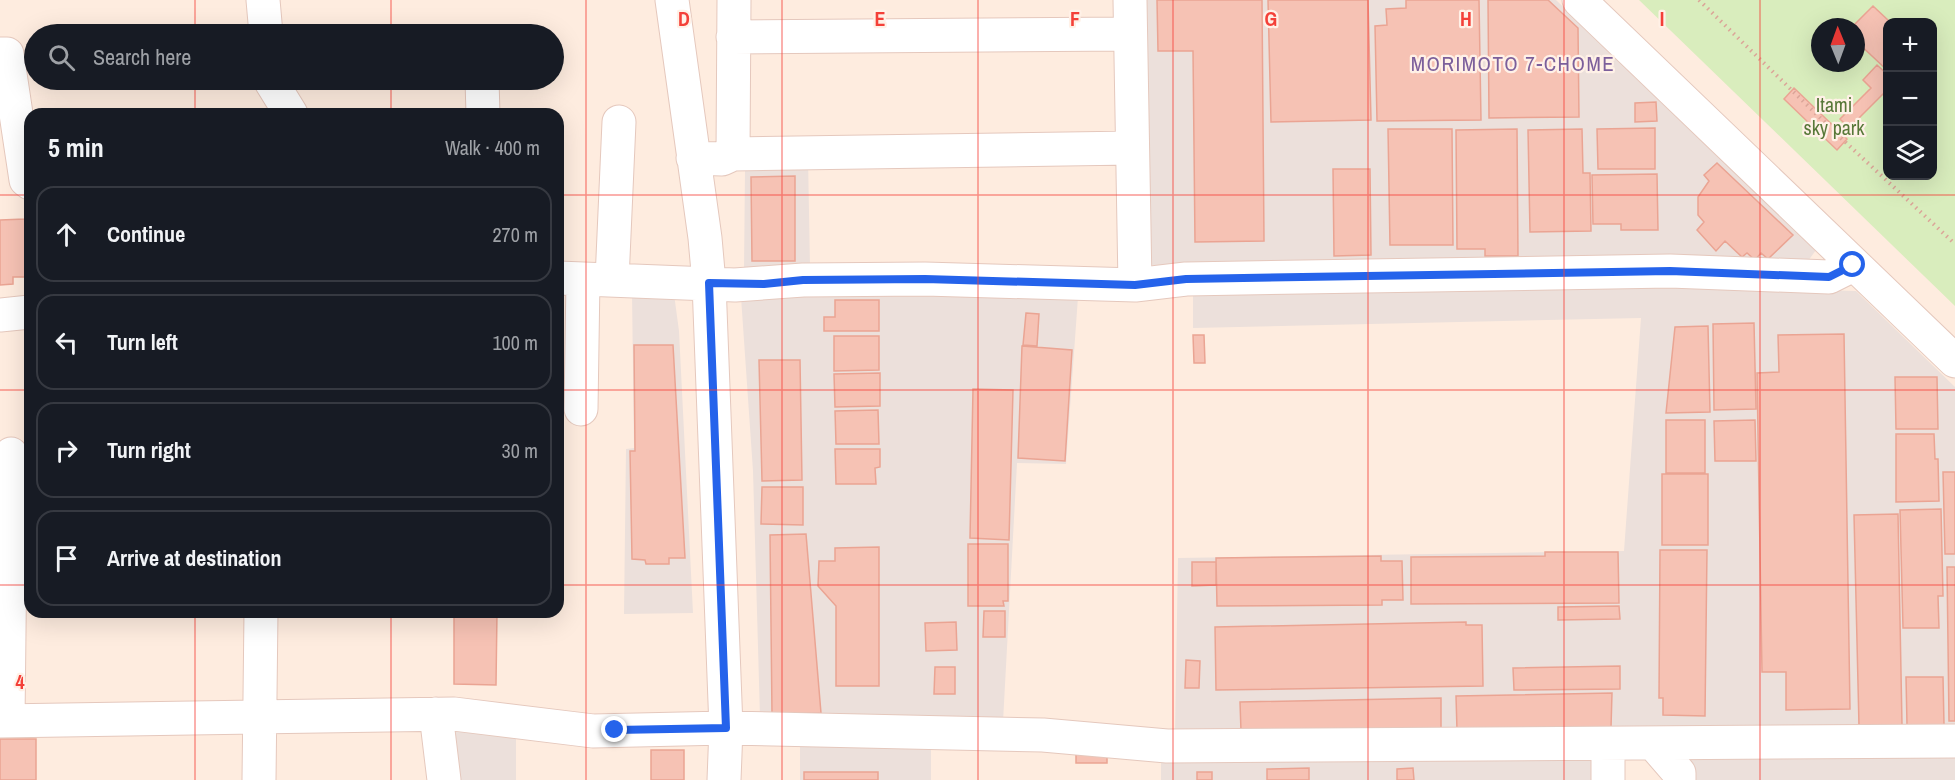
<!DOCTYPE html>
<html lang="en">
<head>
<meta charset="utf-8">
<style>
	body { margin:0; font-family:"Archivo Narrow",sans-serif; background:#242831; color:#f1f3f6 }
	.controls { position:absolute; right:18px; top:18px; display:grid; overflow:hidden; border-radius:12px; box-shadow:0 6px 24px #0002 }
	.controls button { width:54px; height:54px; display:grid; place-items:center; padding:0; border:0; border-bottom:2px solid #363941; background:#171b24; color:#f1f3f6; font:30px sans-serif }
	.compass { position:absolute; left:1811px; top:18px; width:54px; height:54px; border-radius:50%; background:#171b24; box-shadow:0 6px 24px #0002; rotate:359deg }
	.stop { position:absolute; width:18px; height:18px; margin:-14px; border:4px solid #2563eb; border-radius:50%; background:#fff }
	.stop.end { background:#2563eb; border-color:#fff; box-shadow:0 2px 6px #0008 }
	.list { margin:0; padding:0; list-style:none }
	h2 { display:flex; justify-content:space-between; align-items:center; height:78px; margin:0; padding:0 24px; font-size:26px }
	h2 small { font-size:20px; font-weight:400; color:#9ea1a6 }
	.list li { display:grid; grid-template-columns:39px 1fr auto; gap:18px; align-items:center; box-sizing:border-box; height:96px; margin:0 12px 12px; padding:0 12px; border:2px solid #363941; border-radius:18px }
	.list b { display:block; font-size:22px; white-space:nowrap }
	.list em { font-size:20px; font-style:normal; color:#9ea1a6 }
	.icon { flex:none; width:33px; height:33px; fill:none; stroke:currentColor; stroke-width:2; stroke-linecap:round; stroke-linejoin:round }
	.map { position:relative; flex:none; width:1955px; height:780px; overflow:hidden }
	.search { position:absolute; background:#171b24; box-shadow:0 6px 24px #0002; left:24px; top:24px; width:540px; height:66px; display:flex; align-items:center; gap:15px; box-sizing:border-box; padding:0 21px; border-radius:33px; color:#9ea1a6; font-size:22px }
	.panel { position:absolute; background:#171b24; box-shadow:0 6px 24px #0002; left:24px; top:108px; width:540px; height:510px; border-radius:18px }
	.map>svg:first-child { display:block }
</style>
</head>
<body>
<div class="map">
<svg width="1955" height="780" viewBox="0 0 1955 780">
	<rect width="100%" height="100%" fill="#feecdf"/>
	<!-- industrial -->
	<path fill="#ece0db" d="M1141,0h415l260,250 -8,11 -663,4z
		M808,157l2,110 -66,2 1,-98 9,-13z
		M1687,286l169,5 99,96v345l-780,2 3,-176 446,-7 17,-233 -448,10v-40z
		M829,291l249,6 -12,167 -49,-1 -14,259 -243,-5 -7,-246 -12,-174z
		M632,293l42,1 5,37 14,282 -69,1 2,-165 8,-1z
		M454,726l62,6v48h-58z
		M800,740l131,2v38h-131z
		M1955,751v29h-265l-7,-28z
		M1161,754h432v26h-432z"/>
	<!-- green -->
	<path fill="#d9edbd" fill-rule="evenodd" d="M1639,0h316v306zM1888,22h44v154h-44zM1820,27h36v36h-36z"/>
	<!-- building -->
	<path fill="#f6c2b4" stroke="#eaa493" stroke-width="1.5" d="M1157,0h105l2,241 -69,1 -2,-191h-35z
		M1268,0h100l3,120 -100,2z
		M1406,0h73l2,120 -104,1 -2,-95 12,-1 -1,-16 20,-1z
		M1488,0h60l30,28 1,89 -90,1z
		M1873,6l17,16h-2v49l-32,-30v-14h-4z
		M1877,65l11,10v22l-4,-4 -35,35 -9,-9 31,-31 -8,-8z
		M1794,88l53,51 -10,11 -53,-51z
		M1656,102l1,19 -22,1v-19z
		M1655,128v41h-57l-1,-40z
		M1388,129h64l1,116h-63z
		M1517,129l1,127h-33v-7h-28l-1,-119z
		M1582,129l1,44h7l1,58 -61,1 -2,-102z
		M1717,163l76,72 -25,24 -7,-6 -6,7 -8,-7 -5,4 -17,-16 -9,10 -19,-21 7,-8 -6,-7v-18l11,-16 -5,-6z
		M1333,169h37l1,86 -37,1z
		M1657,174l1,56h-37v-6h-28l-1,-49z
		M795,176v85h-43l-1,-84z
		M25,215h5v62h-17v7l-13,1v-65l25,-1z
		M835,300h44v31h-55v-14h11z
		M1026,313l13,1 -2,32 -14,-1z
		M1754,323l2,86 -42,1 -1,-86z
		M1708,326l2,86 -44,1 9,-86z
		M1844,334l6,375 -64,1v-38h-24l-5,-299 22,-1 -1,-37z
		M1193,335h11l1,28h-11z
		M834,336h45v34l-45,1z
		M634,345h39l12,213h-16v6h-23l-1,-4 -13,-1 -2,-108h5z
		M1022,346l50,4 -7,111 -47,-3z
		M759,360h41l2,120 -40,1z
		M880,373v33l-45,1 -1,-33z
		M1895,377h42l1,52h-42z
		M973,389l40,1 -4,150 -39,-2z
		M878,410l1,34h-43l-1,-33z
		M1666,420h39v53h-39z
		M1755,420l1,41h-41l-1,-40z
		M1896,434h38l1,25h3l1,42 -43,1z
		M835,449h45v18l-5,1 1,16h-40z
		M1943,472h12v82h-10z
		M1662,474h46v71h-46z
		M762,487h41v38l-42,-1z
		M1941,509l2,87h-5l1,32h-36l-3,-118z
		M1898,514l4,211 -43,1 -5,-211z
		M806,534l15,179 -49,1 -2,-179z
		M968,544h40v57h-5l1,5h-36z
		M879,547v139h-43v-80l-18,-20 1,-25h16v-13z
		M1660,550h47l-2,166 -42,-1v-17h-4z
		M1545,552h73l1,51 -208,1v-47l134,-1z
		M1381,556v5h21l1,39h-21v5l-165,1 -1,-48z
		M1192,562h24v23l-24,1z
		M1947,567h8v154h-6z
		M1619,606l1,13 -62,1v-13z
		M984,611h21v26h-22z
		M454,612h43l-1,73 -42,-1z
		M956,622l1,28 -31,1 -1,-28z
		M1466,622v3h16l1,61 -267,4 -1,-63z
		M1186,660l14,1 -1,27h-14z
		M1620,666v23l-106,1 -1,-22z
		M935,667h20v27h-21z
		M1906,677h37l1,48h-37z
		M1612,693l-1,35 -154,2 -1,-34z
		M1441,698v30l-200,3 -1,-29z
		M0,739h36v41h-36z
		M651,750h33v30h-33z
		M1076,750h31v13h-31z
		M1309,768v12h-42v-11z
		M1413,768l1,12h-17v-11z
		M804,772h74v8h-74z
		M1197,772h15v8h-15z"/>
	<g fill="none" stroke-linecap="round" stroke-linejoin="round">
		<defs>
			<path id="minor" d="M263,0l3,34
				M672,0l33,238 4,45 17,445 -2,52
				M1130,0l5,285
				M1579,0l376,361
				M733,37l397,-3
				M0,54h7l19,126 4,3
				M270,80l21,34
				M482,80l1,34
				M733,154l1,-154
				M693,158l29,1 11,-5 399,-6
				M558,278l177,7 68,-5 122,-1 210,6 51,-6 484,-8 159,6 24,-12
				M612,280l7,-158
				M0,315l30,-3
				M581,409l2,-130
				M436,714l8,66
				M0,721l454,-7 139,17 133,-3 317,7 124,11 788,-5
				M8,721l3,-267
				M1653,743l26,30v7
				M1608,760v20
				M259,780l2,-168"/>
		</defs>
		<!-- minor casing -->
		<use href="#minor" stroke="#e5c8bd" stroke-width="35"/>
		<!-- path -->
		<path stroke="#dba598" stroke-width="4" stroke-dasharray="1.5 4.5" stroke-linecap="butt" d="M1699,0l143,139 113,105"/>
		<!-- minor -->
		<use href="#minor" stroke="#fff" stroke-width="33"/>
	</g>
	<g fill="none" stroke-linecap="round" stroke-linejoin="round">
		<!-- route -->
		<path stroke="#2563eb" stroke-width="8" d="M615,730l111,-2 -17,-445 55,1 39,-4 122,-1 210,6 51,-6 484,-8 159,6 24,-12"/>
	</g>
	<!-- grid -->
	<path fill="none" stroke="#f44038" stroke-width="1.5" stroke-opacity="0.55" d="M195,0v34M391,0v34M586,0v780M782,0v780M978,0v780M1173,0v780M1368,0v780M1564,0v780M1760,0v780M195,80v34M391,80v34M0,195h30M558,195h1397M0,390h30M558,390h1397M0,585h30M558,585h1397M195,612v168M391,612v168"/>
	<g text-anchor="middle" stroke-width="4.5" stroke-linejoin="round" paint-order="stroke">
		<!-- park labels -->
		<g font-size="20" fill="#587839" stroke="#fff1e7">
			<text x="1834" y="112">Itami<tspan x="1834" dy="23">sky park</tspan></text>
		</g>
		<!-- neighbourhood labels -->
		<g font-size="21" letter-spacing="1.5" fill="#7c5f9b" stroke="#fff1e7">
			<text x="1513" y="71">MORIMOTO 7-CHOME</text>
		</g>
	</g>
	<g font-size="20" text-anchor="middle" font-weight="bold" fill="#f44038" stroke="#fff1e7" stroke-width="4.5" stroke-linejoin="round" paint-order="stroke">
		<text x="684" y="26">D</text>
		<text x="880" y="26">E</text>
		<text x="1075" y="26">F</text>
		<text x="1271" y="26">G</text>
		<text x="1466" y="26">H</text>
		<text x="1662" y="26">I</text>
		<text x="20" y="689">4</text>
	</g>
</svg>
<div class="controls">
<button>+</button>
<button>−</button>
<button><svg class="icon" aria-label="layers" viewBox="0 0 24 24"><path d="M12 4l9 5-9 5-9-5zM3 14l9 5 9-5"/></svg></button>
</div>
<svg class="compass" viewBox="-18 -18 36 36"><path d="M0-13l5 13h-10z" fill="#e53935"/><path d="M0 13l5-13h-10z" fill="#9ea1a6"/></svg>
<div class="stop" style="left:1853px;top:265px"></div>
<div class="stop end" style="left:615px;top:730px"></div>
<div class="search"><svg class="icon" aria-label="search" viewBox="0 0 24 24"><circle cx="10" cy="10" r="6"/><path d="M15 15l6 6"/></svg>Search here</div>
<section class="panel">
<h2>5 min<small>Walk · 400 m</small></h2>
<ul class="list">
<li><svg class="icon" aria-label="ahead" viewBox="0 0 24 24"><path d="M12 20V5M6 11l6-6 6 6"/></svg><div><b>Continue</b></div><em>270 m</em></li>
<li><svg class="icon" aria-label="left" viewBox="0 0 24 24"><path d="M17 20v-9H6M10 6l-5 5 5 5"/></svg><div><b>Turn left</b></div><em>100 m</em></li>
<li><svg class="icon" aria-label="right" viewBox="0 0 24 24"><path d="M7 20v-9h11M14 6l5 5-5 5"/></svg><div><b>Turn right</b></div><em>30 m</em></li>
<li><svg class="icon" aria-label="arrive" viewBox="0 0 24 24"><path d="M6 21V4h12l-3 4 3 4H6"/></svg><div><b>Arrive at destination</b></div></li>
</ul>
</section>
</div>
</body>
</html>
